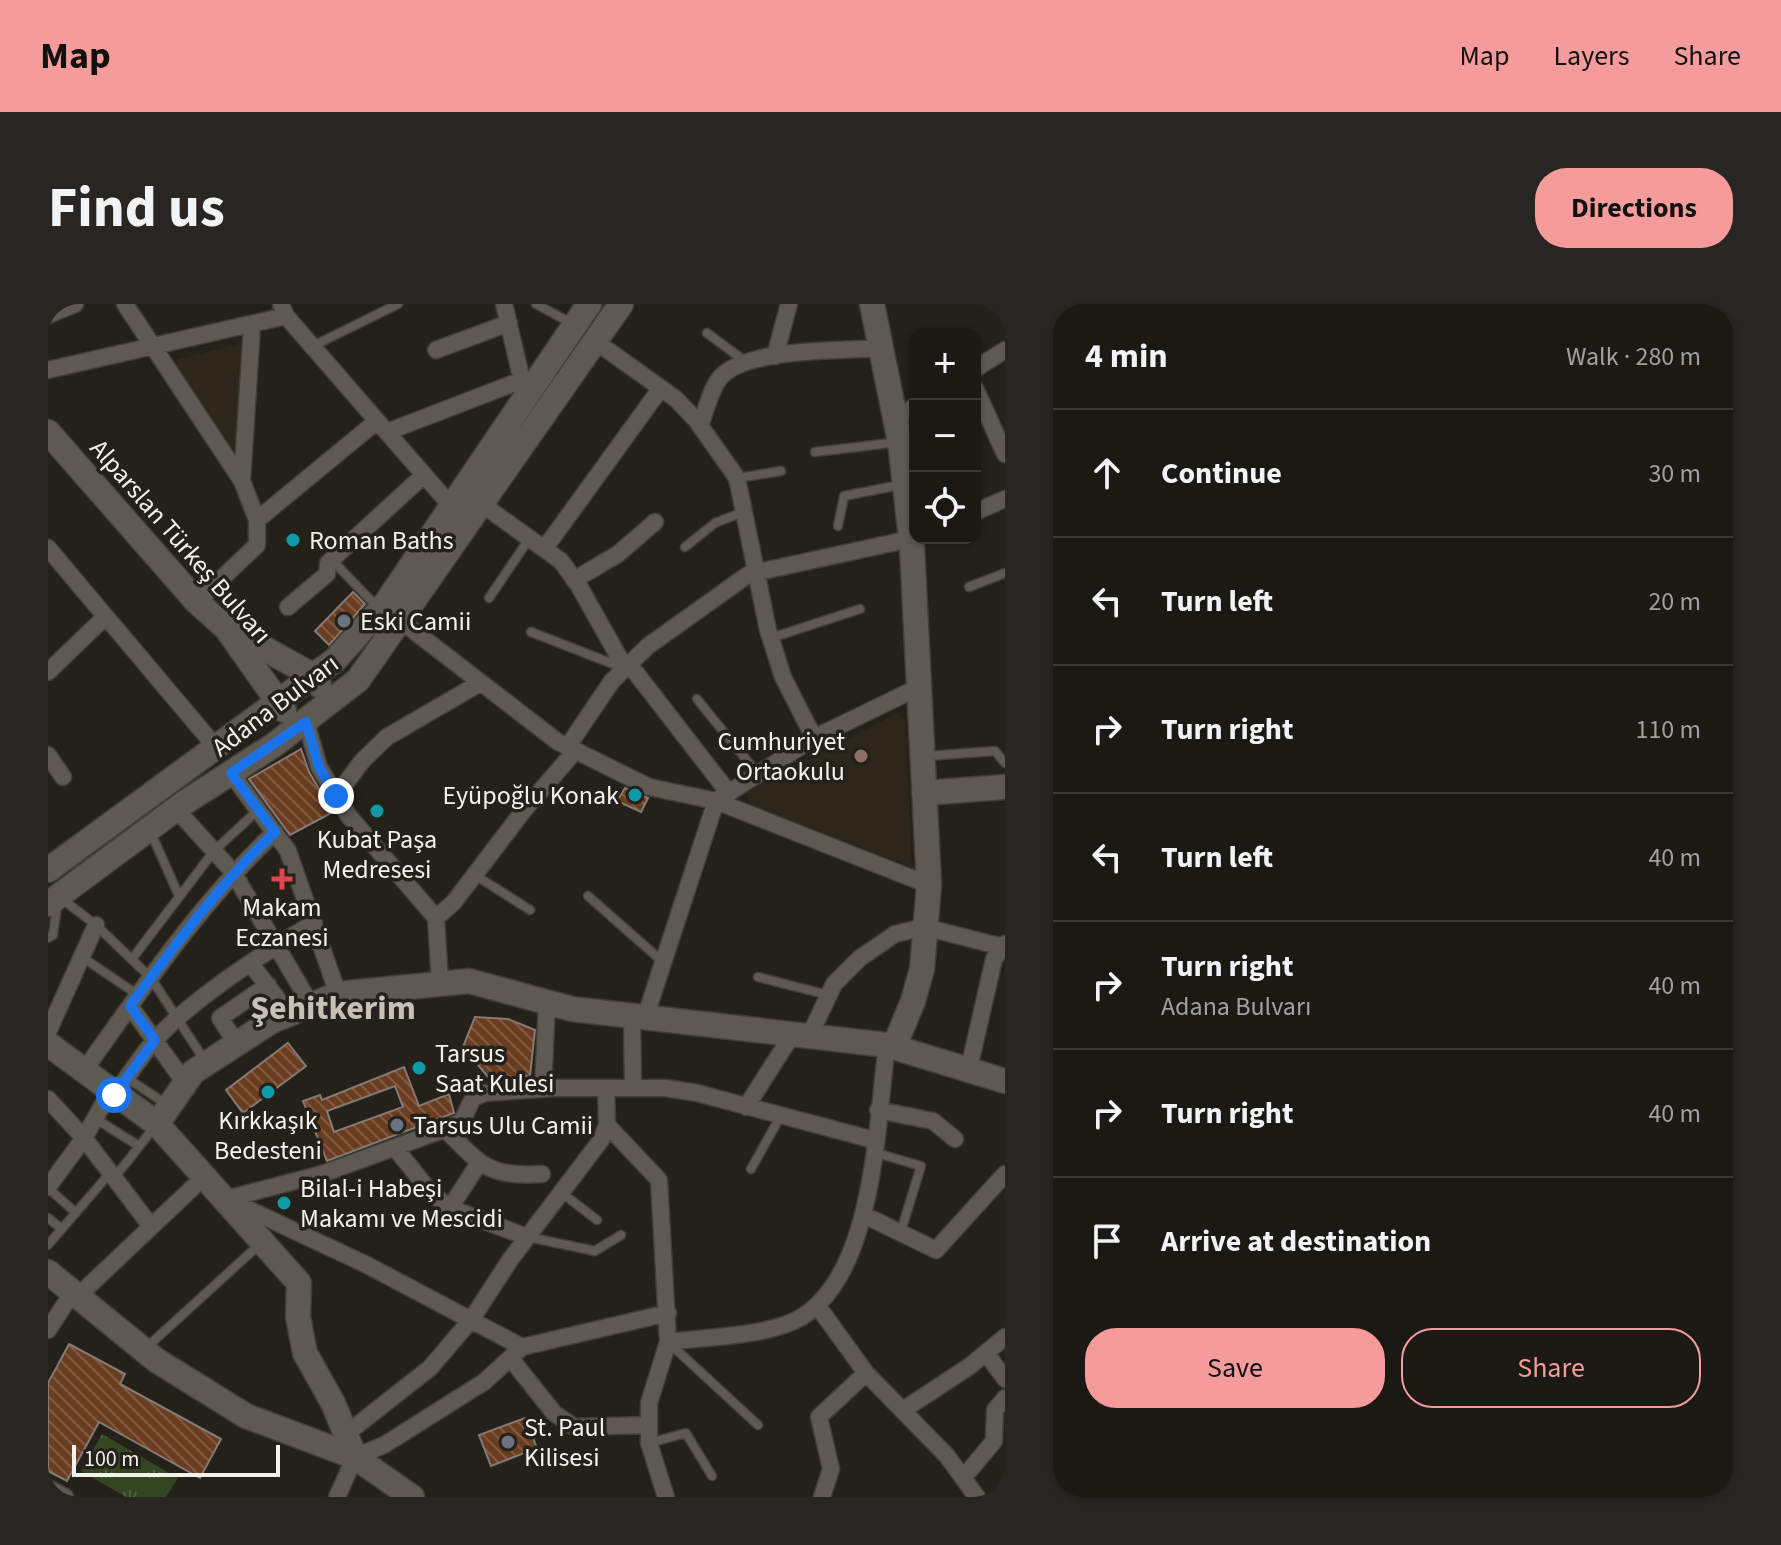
<!DOCTYPE html>
<html lang="en">
<head>
<meta charset="utf-8">
<style>
	body { margin:0; font-family:"Source Sans 3",sans-serif; background:#282622; color:#f1f3f6 }
	.controls { position:absolute; right:24px; top:24px; display:grid; overflow:hidden; border-radius:16px; box-shadow:0 2px 6px #0004 }
	.controls button { width:72px; height:72px; display:grid; place-items:center; padding:0; border:0; border-bottom:2px solid #393834; background:#1b1914; color:#f1f3f6; font:40px sans-serif }
	.scale { position:absolute; left:24px; bottom:20px; width:208px; box-sizing:border-box; padding-left:8px; border:4px solid #f3f1ec; border-top:0; font-size:22px; line-height:28px; white-space:nowrap; color:#f3f1ec; -webkit-text-stroke:6px #24211a; paint-order:stroke }
	.stop { position:absolute; width:24px; height:24px; margin:-18px; border:6px solid #1a73e8; border-radius:50%; background:#fff }
	.stop.end { background:#1a73e8; border-color:#fff; box-shadow:0 2px 8px #0008 }
	.list { margin:0; padding:0; list-style:none }
	h2 { display:flex; justify-content:space-between; align-items:center; height:104px; margin:0; padding:0 32px; font-size:34px }
	h2 small { font-size:26px; font-weight:400; color:#a0a0a0 }
	.list li { display:grid; grid-template-columns:52px 1fr auto; gap:24px; align-items:center; box-sizing:border-box; height:128px; padding:0 32px; border-top:2px solid #393834 }
	.list b { display:block; font-size:30px; white-space:nowrap }
	.list p { margin:0; font-size:26px; white-space:nowrap; color:#a0a0a0 }
	.list em { font-size:26px; font-style:normal; color:#a0a0a0 }
	.actions { display:flex; gap:16px; padding:24px 32px }
	.actions a { flex:1; padding:18px 0; border:2px solid #f59b9c; border-radius:32px; text-align:center; font-size:28px; color:#f59b9c }
	.actions .main { background:#f59b9c; color:#111 }
	.icon { flex:none; width:44px; height:44px; fill:none; stroke:currentColor; stroke-width:2; stroke-linecap:round; stroke-linejoin:round }
	.map { position:relative; flex:none; width:957px; height:1193px; overflow:hidden; border-radius:32px }
	header { display:flex; align-items:center; gap:48px; box-sizing:border-box; height:112px; padding:0 40px; background:#f59b9c; color:#111 }
	header strong { font-size:38px }
	nav { display:flex; gap:44px; margin-inline-start:auto; font-size:28px }
	.intro { display:flex; align-items:center; justify-content:space-between; box-sizing:border-box; height:192px; padding:0 48px }
	h1 { margin:0; font-size:56px }
	.button { padding:20px 36px; border-radius:32px; background:#f59b9c; color:#111; font-size:28px; font-weight:700 }
	main { display:flex; gap:48px; padding:0 48px }
	aside { flex:1; background:#1b1914; border-radius:32px; box-shadow:0 2px 6px #0004 }
	.map>svg:first-child { display:block }
</style>
</head>
<body>
<header>
<strong>Map</strong>
<nav><a>Map</a><a>Layers</a><a>Share</a></nav>
</header>
<div class="intro"><h1>Find us</h1><a class="button">Directions</a></div>
<main>
<div class="map">
<svg width="957" height="1193" viewBox="0 0 957 1193">
	<defs>
		<pattern id="grass-tufts" width="24" height="20" patternUnits="userSpaceOnUse" patternTransform="scale(2)"><rect width="24" height="20" fill="#344522"/><path d="M3 7l-1-3M5 7V3M7 7l1-3M15 17l-1-3M17 17v-4M19 17l1-3" fill="none" stroke="#526042"/></pattern>
		<pattern id="building-back-hatch" width="6" height="6" patternUnits="userSpaceOnUse" patternTransform="scale(2)"><rect width="6" height="6" fill="#6b3d20"/><path d="M-1 5l2 2M0 0l6 6M5-1l2 2" fill="none" stroke="#815a41"/></pattern>
	</defs>
	<rect width="100%" height="100%" fill="#24211a"/>
	<!-- built -->
	<path fill="#2c271a" d="M195,39l4,4 -11,103 -10,1 -55,-90z
		M850,409l7,7 7,147 -163,-62 -2,-13z"/>
	<!-- grass -->
	<path fill="url(#grass-tufts)" d="M54,1130l76,44 -12,19h-40l-45,-26z"/>
	<!-- building -->
	<path fill="url(#building-back-hatch)" stroke="#857b76" stroke-width="2" fill-rule="evenodd" d="M305,288l12,12 -36,41 -14,-14z
		M253,445l8,23 24,40 -43,23 -41,-56z
		M577,484l23,10 -7,14 -24,-11z
		M427,713l33,2 27,11 -5,46 -42,1 -25,-30z
		M240,739l18,23 -63,47 -17,-23z
		M356,763l15,39 30,-12 5,19 -127,48 -24,-60 17,-6 2,5zM347,782l8,21 -69,25 -7,-21z
		M21,1040l56,30 -5,10 101,55 -21,39 -101,-56 -32,59 -19,-10v-88z
		M477,1114l12,30 -46,18 -12,-31z"/>
	<g fill="none" stroke-linecap="round" stroke-linejoin="round">
		<defs>
			<path id="lane" d="M488,0l35,19
				M659,29l39,29
				M265,42l85,-42
				M767,148l84,-10
				M690,174l43,-7
				M790,222l6,-30 56,-11
				M637,243l30,-24 28,-11
				M284,256l46,48
				M921,283l36,-14
				M441,294l40,-59
				M483,328l90,35
				M723,334l89,-29
				M649,395l60,74
				M879,452l68,-5 10,12
				M103,529l28,63
				M427,571l55,35
				M540,592l75,66
				M14,595l34,26 55,53 54,83
				M0,634l5,-3 4,-29
				M34,653l56,38
				M84,655l82,-108 44,-41
				M710,673l70,18
				M79,774l39,26
				M48,815l43,27
				M825,848l48,14 -20,65
				M703,865l29,-52
				M67,873l41,-52
				M0,884l28,25
				M514,889l35,27
				M0,914l14,11
				M480,933l67,14 26,-16
				M0,941l62,-72
				M621,1039l89,82
				M99,1043l114,-104
				M601,1139l37,-10 26,43"/>
			<path id="street" d="M77,0l117,177 15,39v25l-60,57
				M233,0l5,12 166,191
				M456,0l20,85
				M0,11l27,-11
				M547,37l81,58 20,21 41,58 31,152 15,47 31,61
				M388,46l73,-27
				M727,52l14,-52
				M927,65l30,-19
				M0,66l238,-54
				M927,84l30,66
				M848,115l19,-13
				M652,121c6,-14 10,-34 19,-46 24,-32 126,-28 164,-31
				M339,128l135,-52
				M194,177l10,-155
				M435,201l78,56 18,25 46,82
				M927,208l30,-13
				M209,216l120,-99
				M0,244l166,197
				M497,244l116,-160
				M526,276l44,-26 37,-32
				M240,303l39,-33 1,-11 96,-88
				M353,317l157,121 91,45 67,14 213,84
				M581,360l99,128
				M0,368l57,-55
				M258,418l13,45 29,48 88,103 4,65
				M520,442l44,-65 36,-35 101,-72 166,-36
				M0,451l15,22
				M183,469l57,78 50,143
				M288,492l27,-36 24,-23 93,-54
				M128,505l57,63 78,133
				M388,614l18,-16 70,-92 52,-60
				M203,660l38,50
				M82,702l55,77
				M584,713l1,71
				M597,714l71,-217 98,-63 105,-51
				M0,728l48,-107
				M761,733l25,-53 26,-26 35,-24 29,-7 79,20
				M189,740l-17,-26 48,-33
				M921,764l25,-109 11,-15
				M35,768c60,-84 117,-169 192,-240
				M495,785l4,-87
				M66,791c14,-18 26,-38 41,-55 35,-39 112,-90 159,-117
				M0,795l36,39 66,87
				M698,803l46,-72
				M830,806l55,11 22,18
				M559,821l52,55 9,162 -19,61v40l17,54
				M397,825c37,37 43,48 97,45
				M348,845l35,44 19,15 77,29
				M0,883l36,-49 26,-46
				M178,895l96,-25 123,-45 17,-8 11,-23 12,-5 69,-5h112l31,5 177,47
				M183,897l136,64 155,82
				M402,904l29,-45
				M816,911l72,35 69,-76
				M30,992l127,-120
				M771,1004l47,65 81,83 30,41
				M0,1026l25,-38
				M620,1038c38,-5 80,-5 116,-17 91,-29 92,-200 103,-280
				M938,1049l19,26
				M463,1055l43,54 20,14 75,-2
				M855,1106l67,-44 35,-29
				M298,1130l84,-66 41,-48 39,-60 91,-120 6,-15 -1,-37
				M915,1174l31,-37 1,-31 10,-12
				M0,1184l17,9
				M289,1193l18,-40 29,-12 100,-63 38,-35 146,-34
				M774,1193l9,-28 -12,-52 47,-44"/>
			<path id="secondary" d="M824,0l28,138 12,105 17,338 -7,84 -9,32 -19,46
				M0,128l149,170 29,26 58,82
				M185,327l79,44 7,10
				M876,489l81,-6
				M0,566l287,-210 51,-57 203,-299
				M0,600l136,-101 90,-58 84,-65 263,-376
				M0,740l109,80 142,159 -1,34 7,36 28,50 22,54
				M109,820l36,-52 79,-51 66,-27 131,-13 103,28 315,36 118,36
				M0,968l108,88 90,56 109,41 57,40"/>
		</defs>
		<!-- lane casing -->
		<use href="#lane" stroke="#403e38" stroke-width="11"/>
		<!-- street casing -->
		<use href="#street" stroke="#403e38" stroke-width="19"/>
		<!-- secondary casing -->
		<use href="#secondary" stroke="#403e38" stroke-width="27"/>
		<!-- lane -->
		<use href="#lane" stroke="#5e5a52" stroke-width="8"/>
		<!-- street -->
		<use href="#street" stroke="#5e5a52" stroke-width="16"/>
		<!-- secondary -->
		<use href="#secondary" stroke="#5e5a52" stroke-width="24"/>
	</g>
	<g fill="none" stroke-linecap="round" stroke-linejoin="round">
		<!-- route -->
		<path stroke="#1a73e8" stroke-width="10" d="M66,791l41,-55 -25,-34c46,-62 89,-121 145,-174l-44,-59 75,-51 13,45 17,29"/>
	</g>
	<!-- markers -->
	<g fill="#0f9aa8" stroke="#24211a" stroke-width="3">
		<circle cx="245" cy="236" r="8"/>
		<circle cx="587" cy="491" r="8"/>
		<circle cx="329" cy="507" r="8"/>
		<circle cx="371" cy="764" r="8"/>
		<circle cx="220" cy="788" r="8"/>
		<circle cx="236" cy="899" r="8"/>
	</g>
	<g fill="#6b7280" stroke="#24211a" stroke-width="3">
		<circle cx="296" cy="317" r="8"/>
		<circle cx="349" cy="821" r="8"/>
		<circle cx="460" cy="1138" r="8"/>
	</g>
	<circle fill="#8d6e63" stroke="#24211a" stroke-width="3" cx="813" cy="452" r="8"/>
	<path fill="#e0444e" stroke="#24211a" stroke-width="3" d="M230 563h8v8h8v8h-8v8h-8v-8h-8v-8h8z"/>
	<g text-anchor="middle" stroke-width="7" stroke-linejoin="round" paint-order="stroke">
		<!-- poi labels -->
		<g font-size="26" fill="#f3f1ec" stroke="#24211a" text-anchor="start">
			<text x="261" y="245">Roman Baths</text>
			<text x="312" y="326">Eski Camii</text>
			<text x="797" y="446" text-anchor="end">Cumhuriyet<tspan x="797" dy="30">Ortaokulu</tspan></text>
			<text x="571" y="500" text-anchor="end">Eyüpoğlu Konak</text>
			<text x="329" y="544" text-anchor="middle">Kubat Paşa<tspan x="329" dy="30">Medresesi</tspan></text>
			<text x="234" y="612" text-anchor="middle">Makam<tspan x="234" dy="30">Eczanesi</tspan></text>
			<text x="387" y="758">Tarsus<tspan x="387" dy="30">Saat Kulesi</tspan></text>
			<text x="220" y="825" text-anchor="middle">Kırkkaşık<tspan x="220" dy="30">Bedesteni</tspan></text>
			<text x="365" y="830">Tarsus Ulu Camii</text>
			<text x="252" y="893">Bilal-i Habeşi<tspan x="252" dy="30">Makamı ve Mescidi</tspan></text>
			<text x="476" y="1132">St. Paul<tspan x="476" dy="30">Kilisesi</tspan></text>
		</g>
		<!-- street labels -->
		<g font-size="26" fill="#f3f1ec" stroke="#24211a">
			<text transform="translate(133 237) rotate(49)" y="9">Alparslan Türkeş Bulvarı</text>
			<text transform="translate(227 401) rotate(-37)" y="9">Adana Bulvarı</text>
		</g>
		<!-- district labels -->
		<g font-size="34" font-weight="bold" fill="#c5c1b7" stroke="#24211a">
			<text x="285" y="715">Şehitkerim</text>
		</g>
	</g>
</svg>
<div class="controls">
<button>+</button>
<button>−</button>
<button><svg class="icon" aria-label="locate" viewBox="0 0 24 24"><circle cx="12" cy="12" r="6"/><path d="M12 2v4M12 18v4M2 12h4M18 12h4"/></svg></button>
</div>
<div class="scale">100 m</div>
<div class="stop" style="left:66px;top:791px"></div>
<div class="stop end" style="left:288px;top:492px"></div>
</div>
<aside>
<h2>4 min<small>Walk · 280 m</small></h2>
<ul class="list">
<li><svg class="icon" aria-label="ahead" viewBox="0 0 24 24"><path d="M12 20V5M6 11l6-6 6 6"/></svg><div><b>Continue</b></div><em>30 m</em></li>
<li><svg class="icon" aria-label="left" viewBox="0 0 24 24"><path d="M17 20v-9H6M10 6l-5 5 5 5"/></svg><div><b>Turn left</b></div><em>20 m</em></li>
<li><svg class="icon" aria-label="right" viewBox="0 0 24 24"><path d="M7 20v-9h11M14 6l5 5-5 5"/></svg><div><b>Turn right</b></div><em>110 m</em></li>
<li><svg class="icon" aria-label="left" viewBox="0 0 24 24"><path d="M17 20v-9H6M10 6l-5 5 5 5"/></svg><div><b>Turn left</b></div><em>40 m</em></li>
<li><svg class="icon" aria-label="right" viewBox="0 0 24 24"><path d="M7 20v-9h11M14 6l5 5-5 5"/></svg><div><b>Turn right</b><p>Adana Bulvarı</p></div><em>40 m</em></li>
<li><svg class="icon" aria-label="right" viewBox="0 0 24 24"><path d="M7 20v-9h11M14 6l5 5-5 5"/></svg><div><b>Turn right</b></div><em>40 m</em></li>
<li><svg class="icon" aria-label="arrive" viewBox="0 0 24 24"><path d="M6 21V4h12l-3 4 3 4H6"/></svg><div><b>Arrive at destination</b></div></li>
</ul>
<div class="actions"><a class="main">Save</a><a>Share</a></div>
</aside>
</main>
</body>
</html>
